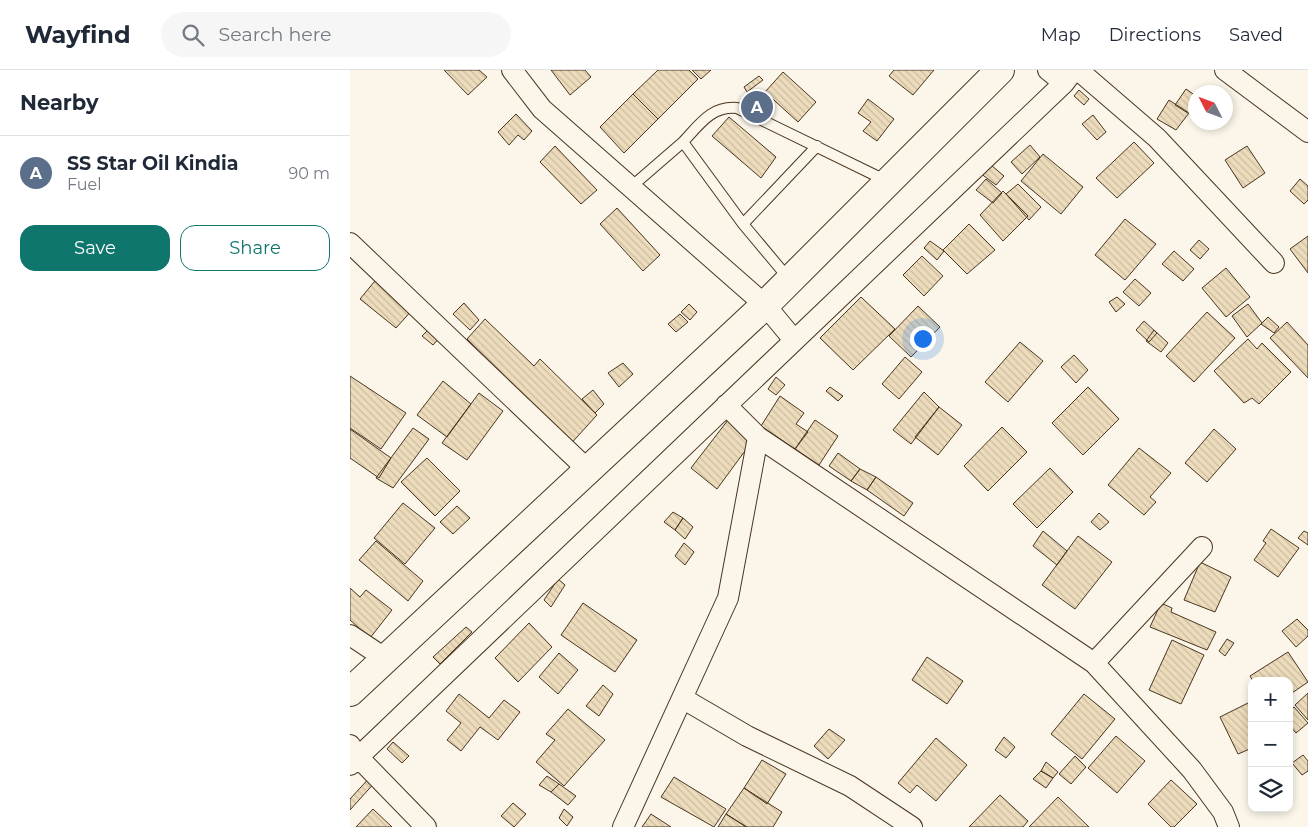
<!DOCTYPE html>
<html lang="en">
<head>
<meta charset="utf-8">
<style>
	body { margin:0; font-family:Montserrat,sans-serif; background:#f6f6f7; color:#1f2937 }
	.controls { position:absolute; right:15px; bottom:15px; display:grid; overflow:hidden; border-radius:10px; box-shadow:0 2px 8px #0003 }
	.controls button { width:45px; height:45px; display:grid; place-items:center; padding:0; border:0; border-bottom:1px solid #e0e1e3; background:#fff; color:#1f2937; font:25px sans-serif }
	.compass { position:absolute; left:838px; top:15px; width:45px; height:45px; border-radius:50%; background:#fff; box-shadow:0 2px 8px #0003; rotate:312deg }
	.you { position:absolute; left:572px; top:268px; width:18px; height:18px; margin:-12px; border:4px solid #fff; border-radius:50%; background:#1a73e8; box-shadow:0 0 0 8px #1a73e833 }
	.badge { display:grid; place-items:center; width:32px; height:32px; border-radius:50%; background:#0f766e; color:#fff; font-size:16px; font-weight:700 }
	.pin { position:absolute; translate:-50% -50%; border:2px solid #fff; box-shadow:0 1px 5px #0006 }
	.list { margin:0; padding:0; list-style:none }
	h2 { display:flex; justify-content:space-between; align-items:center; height:65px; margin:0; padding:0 20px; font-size:21px }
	h2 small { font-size:16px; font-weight:400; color:#747a83 }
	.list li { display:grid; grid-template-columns:32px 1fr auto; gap:15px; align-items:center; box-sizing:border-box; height:75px; padding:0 20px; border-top:1px solid #e0e1e3 }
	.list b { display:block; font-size:19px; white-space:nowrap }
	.list p { margin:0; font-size:16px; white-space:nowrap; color:#747a83 }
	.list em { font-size:16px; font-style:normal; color:#747a83 }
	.actions { display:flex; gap:10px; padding:15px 20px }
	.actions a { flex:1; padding:11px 0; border:1px solid #0f766e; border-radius:15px; text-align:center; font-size:18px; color:#0f766e }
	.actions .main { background:#0f766e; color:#fff }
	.icon { flex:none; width:28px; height:28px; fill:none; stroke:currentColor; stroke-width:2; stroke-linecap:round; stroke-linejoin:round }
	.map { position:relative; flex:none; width:958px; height:757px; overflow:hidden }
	header { display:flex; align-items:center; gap:30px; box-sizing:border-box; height:70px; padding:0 25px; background:#fff; border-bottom:1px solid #e0e1e3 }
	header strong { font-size:24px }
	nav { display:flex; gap:28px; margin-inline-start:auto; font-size:18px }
	.search { width:350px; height:45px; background:#f6f6f7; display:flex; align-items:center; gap:12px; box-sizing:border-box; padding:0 18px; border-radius:28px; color:#747a83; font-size:19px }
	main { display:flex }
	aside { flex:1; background:#fff }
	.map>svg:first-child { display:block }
</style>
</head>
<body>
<header>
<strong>Wayfind</strong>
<div class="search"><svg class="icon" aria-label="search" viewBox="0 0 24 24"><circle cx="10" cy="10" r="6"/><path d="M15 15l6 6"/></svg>Search here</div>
<nav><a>Map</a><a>Directions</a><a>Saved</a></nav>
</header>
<main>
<aside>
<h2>Nearby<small></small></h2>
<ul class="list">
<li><span class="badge" style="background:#5c6f8a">A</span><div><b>SS Star Oil Kindia</b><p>Fuel</p></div><em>90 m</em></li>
</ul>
<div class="actions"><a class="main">Save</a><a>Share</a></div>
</aside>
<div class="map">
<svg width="958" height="757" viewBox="0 0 958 757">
	<defs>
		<pattern id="building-back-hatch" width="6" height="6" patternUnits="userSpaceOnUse" patternTransform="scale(1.25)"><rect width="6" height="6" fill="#ecdcbc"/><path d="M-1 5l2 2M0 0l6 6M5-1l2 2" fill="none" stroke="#ccbda1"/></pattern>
	</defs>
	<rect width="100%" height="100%" fill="#fbf6e9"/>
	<!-- building -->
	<path fill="url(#building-back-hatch)" stroke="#4a3520" d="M94,0h35l8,7 -19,18z
		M201,0h34l6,7 -21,18z
		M308,0h31l9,9 -40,40 -25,-25z
		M342,0h19l-10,9z
		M544,0h40l-21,25 -24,-19z
		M433,2l33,30 -18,20 -33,-30z
		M409,6l4,4 -16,12 -3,-5z
		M836,19l10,7v22l-21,-13z
		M729,20l10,9 -5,6 -10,-9z
		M283,24l25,25 -34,34 -24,-26z
		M518,29l26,20 -17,22 -14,-10 8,-9 -13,-9z
		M819,30l20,13 -13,17 -19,-11z
		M166,44l16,17 -8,9 -6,-5 -9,10 -11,-13z
		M743,45l13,17 -9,8 -15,-16z
		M379,47l47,40 -15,21 -49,-42z
		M784,72l20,21 -37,35 -21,-20z
		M680,75l10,12 -18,17 -11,-12z
		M205,76l42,44 -16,14 -41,-42z
		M897,76l18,27 -22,15 -18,-28z
		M693,84l40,33 -22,27 -40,-33z
		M635,90l19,16 -8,9 -20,-15z
		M636,109l16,14 -9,10 -17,-13z
		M950,109l8,7v14l-4,4 -14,-13z
		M668,114l23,23 -12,13 -23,-26z
		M653,121l25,25 -25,25 -23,-26z
		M267,138l43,47 -17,16 -43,-47z
		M775,149l31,25 -31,36 -30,-25z
		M619,154l26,26 -28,24 -24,-24z
		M958,166v37l-18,-24z
		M849,170l10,9 -9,10 -10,-9z
		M580,171l14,10 -7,9 -13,-12z
		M824,181l20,18 -11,12 -21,-17z
		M572,186l21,20 -19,20 -21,-21z
		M876,198l24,29 -24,20 -24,-29z
		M29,206l35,32 -18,20 -36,-29z
		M785,209l16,14 -12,13 -16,-14z
		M511,227l34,32 -42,41 -33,-32z
		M767,227l8,7 -9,8 -7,-10z
		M114,233l15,17 -9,10 -17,-16z
		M339,234l8,8 -7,8 -9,-8z
		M898,234l14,19 -15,14 -15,-21z
		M568,236l22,21 -29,30 -22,-21z
		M857,242l28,26 -41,44 -28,-26z
		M330,244l8,8 -12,10 -8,-8z
		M918,247l11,10 -5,6 -13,-9z
		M135,249l49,47 6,-7 57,56 -30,33 -58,-57 5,-6 -47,-46z
		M794,251l13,12 -8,9 -13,-12z
		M937,252l21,23v33l-38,-40z
		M82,256l10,9 -9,10 -11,-9z
		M804,260l14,13 -7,9 -15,-11z
		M898,269l9,10 5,-6 29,29 -32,32 -7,-6 -8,5 -30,-32z
		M670,272l23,19 -35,41 -23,-20z
		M724,285l14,15 -12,13 -15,-16z
		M555,287l17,15 -23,27 -17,-15z
		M273,293l10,11 -14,13 -11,-14z
		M0,306l56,37 -25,36 -31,-21z
		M426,307l9,8 -9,10 -8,-6z
		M93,311l28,23 -24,33 -30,-22z
		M480,317l13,9 -5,5 -12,-10z
		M738,317l31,32 -36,36 -31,-32z
		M243,320l11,14 -9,9 -13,-14z
		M574,322l15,15 -28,37 -18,-14z
		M129,323l24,18 -36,49 -25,-17z
		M430,326l24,17 -8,11 12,8 -13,17 -34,-23z
		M589,337l23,18 -24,30 -23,-18z
		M378,350l25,20 -36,49 -26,-21z
		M465,350l23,16 -19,29 -24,-16z
		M652,357l25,25 -39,39 -24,-25z
		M63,358l16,11 -36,49 -17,-10z
		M0,359l41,29 -12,20 -29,-20z
		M864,359l22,20 -29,33 -22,-19z
		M789,378l32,25 -21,24 6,5 -12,13 -36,-30z
		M488,383l22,16 -9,12 -22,-15z
		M77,388l33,33 -25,25 -34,-34z
		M700,398l23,24 -36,36 -24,-24z
		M510,399l16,8 -9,13 -16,-9z
		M526,407l37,26 -9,13 -37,-26z
		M53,433l32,25 -30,36 -31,-26z
		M107,436l13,12 -17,16 -13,-12z
		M323,442l10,6 -8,12 -11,-8z
		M749,443l10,9 -9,8 -9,-8z
		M333,448l10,9 -8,12 -10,-9z
		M921,459l28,19 -21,29 -24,-17 12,-17 -3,-2z
		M693,461l24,20 -10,14 -24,-19z
		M954,461l4,2v12l-10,-7z
		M728,466l34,26 -37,47 -33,-24z
		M26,471l47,40 -15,20 -49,-41z
		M334,473l10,9 -9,13 -10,-9z
		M850,492l31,15 -16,35 -31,-12z
		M208,509l7,6 -14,22 -7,-7z
		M0,518l10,9 6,-7 26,20 -22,28 -20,-18z
		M233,533l54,37 -22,32 -54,-37z
		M811,533l11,5 -1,4 45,20 -9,18 -57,-23z
		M947,549l11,11v6l-12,11 -14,-16z
		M179,553l23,24 -34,35 -23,-24z
		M116,557l6,5 -32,32 -7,-7z
		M877,569l7,4 -9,13 -6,-5z
		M822,570l32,15 -23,49 -32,-14z
		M938,582l20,30 -19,13v-14h-36l-3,-5z
		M209,583l19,17 -20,24 -19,-17z
		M577,587l36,24 -16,23 -35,-24z
		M253,615l10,9 -14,22 -13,-10z
		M958,623v27l-13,-15z
		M109,624l30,24 15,-18 16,12 -22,28 -18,-13 -19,24 -14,-11 14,-17 -15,-12z
		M734,624l31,25 -33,40 -31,-25z
		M902,631v47l-14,6 -18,-37z
		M944,637l14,16 -12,10 -7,-8v-14z
		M218,639l37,31 -41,46 -28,-24 19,-22 -9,-6z
		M479,659l16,11 -17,19 -14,-13z
		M766,666l29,25 -28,32 -29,-25z
		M654,667l11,10 -9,11 -11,-8z
		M586,668l31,27 -31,36 -19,-16 -7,8 -12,-10z
		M43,672l16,14 -7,7 -15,-14z
		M953,685l5,6v10l-6,4 -10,-12z
		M725,686l11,11 -15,17 -12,-10z
		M412,690l24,14 -19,30 -23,-16z
		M696,692l12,10 -5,6 -12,-7z
		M691,701l12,7 -7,10 -13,-9z
		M22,705l5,5 -27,30v-11z
		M197,706l12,8 -8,8 -12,-7z
		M324,707l52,32 -12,18 -53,-30z
		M821,710l26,24 -23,23h-3l-23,-23z
		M209,714l17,12 -8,9 -17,-13z
		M394,718l38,24 -9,15h-26l-21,-13z
		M650,725l28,26 -5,6h-54z
		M708,727l31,30h-60z
		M163,733l13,11 -12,13 -13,-11z
		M23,739l19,18h-36z
		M214,739l9,8 -6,9 -8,-8z
		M301,744l20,13h-29z
		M376,744l20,13h-28z"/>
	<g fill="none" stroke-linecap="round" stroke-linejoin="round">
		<defs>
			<path id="lane" d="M281,117l52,-45
				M393,154l74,-78
				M439,209l-46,-55 -60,-82c17,-18 28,-36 54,-34l150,73"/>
			<path id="street" d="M162,0l30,39 223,196 29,35
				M698,0l16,13
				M728,0l79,68 117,125
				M875,0l83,62
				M0,173l238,227
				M408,367l336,226 98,107 31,42 6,15
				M0,565l36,24
				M744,593l108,-116
				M332,628l65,38 103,50 62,41
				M0,675l8,12 68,70
				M0,695l714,-682 10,-13
				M273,757l105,-229 30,-161 -32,-32"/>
			<path id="highway" d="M0,622l415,-387 235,-235"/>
		</defs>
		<!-- lane casing -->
		<use href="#lane" stroke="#4a3520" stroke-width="12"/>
		<!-- street casing -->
		<use href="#street" stroke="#4a3520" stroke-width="22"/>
		<!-- highway casing -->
		<use href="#highway" stroke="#4a3520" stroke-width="30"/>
		<!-- lane -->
		<use href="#lane" stroke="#fbf6e9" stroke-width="10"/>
		<!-- street -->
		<use href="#street" stroke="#fbf6e9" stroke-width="20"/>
		<!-- highway -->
		<use href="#highway" stroke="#fbf6e9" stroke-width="28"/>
	</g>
</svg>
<div class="controls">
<button>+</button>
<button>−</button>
<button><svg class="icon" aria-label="layers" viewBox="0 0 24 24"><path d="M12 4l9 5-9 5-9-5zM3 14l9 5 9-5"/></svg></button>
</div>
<svg class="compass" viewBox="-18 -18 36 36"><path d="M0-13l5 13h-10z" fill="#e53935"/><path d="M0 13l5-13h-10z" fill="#747a83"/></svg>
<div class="you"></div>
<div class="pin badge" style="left:407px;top:37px;background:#5c6f8a">A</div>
</div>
</main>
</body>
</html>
